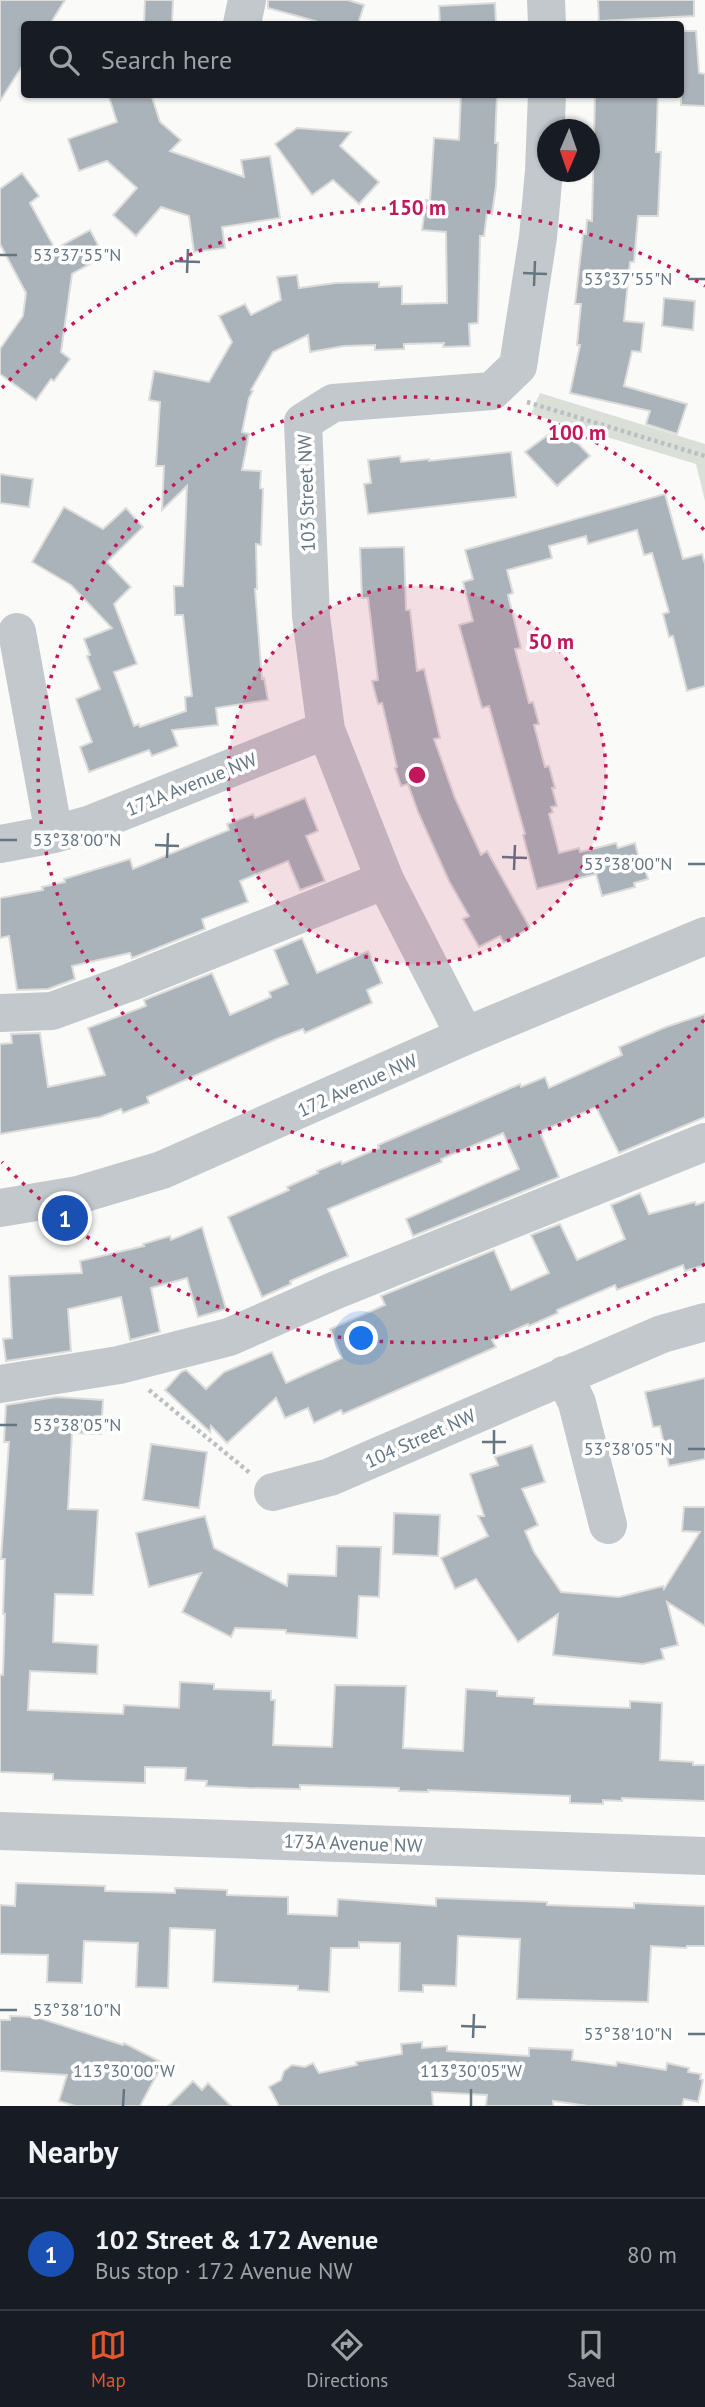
<!DOCTYPE html>
<html lang="en">
<head>
<meta charset="utf-8">
<style>
	body { margin:0; font-family:"PT Sans",sans-serif; background:#242831; color:#f1f3f6 }
	.compass { position:absolute; left:537px; top:119px; width:63px; height:63px; border-radius:50%; background:#171b24; box-shadow:0 2px 5px #0004; rotate:182deg }
	.you { position:absolute; left:362px; top:1339px; width:24px; height:24px; margin:-18px; border:5px solid #fff; border-radius:50%; background:#1a73e8; box-shadow:0 0 0 10px #1a73e833 }
	.badge { display:grid; place-items:center; width:46px; height:46px; border-radius:50%; background:#e4572e; color:#fff; font-size:23px; font-weight:700 }
	.pin { position:absolute; translate:-50% -50%; border:4px solid #fff; box-shadow:0 2px 7px #0006 }
	.list { margin:0; padding:0; list-style:none }
	h2 { display:flex; justify-content:space-between; align-items:center; height:91px; margin:0; padding:0 28px; font-size:30px }
	h2 small { font-size:23px; font-weight:400; color:#9ea1a6 }
	.list li { display:grid; grid-template-columns:46px 1fr auto; gap:21px; align-items:center; box-sizing:border-box; height:112px; padding:0 28px; border-top:2px solid #363941 }
	.list b { display:block; font-size:26px; white-space:nowrap }
	.list p { margin:0; font-size:23px; white-space:nowrap; color:#9ea1a6 }
	.list em { font-size:23px; font-style:normal; color:#9ea1a6 }
	.icon { flex:none; width:38px; height:38px; fill:none; stroke:currentColor; stroke-width:2; stroke-linecap:round; stroke-linejoin:round }
	.map { position:relative; flex:none; width:705px; height:2106px; overflow:hidden }
	.search { position:absolute; background:#171b24; box-shadow:0 2px 5px #0004; left:21px; right:21px; top:21px; height:77px; display:flex; align-items:center; gap:18px; box-sizing:border-box; padding:0 24px; border-radius:7px; color:#9ea1a6; font-size:26px }
	.sheet { height:203px; background:#171b24 }
	nav { display:flex; justify-content:space-around; align-items:center; box-sizing:border-box; height:98px; border-top:2px solid #363941; background:#171b24; font-size:19px; color:#9ea1a6 }
	nav a { display:grid; justify-items:center; gap:4px }
	nav .on { color:#e4572e }
	.map>svg:first-child { display:block }
</style>
</head>
<body>
<div class="map">
<svg width="705" height="2106" viewBox="0 0 705 2106">
	<rect width="100%" height="100%" fill="#fafaf8"/>
	<!-- green -->
	<path fill="#dadfd7" d="M540,393l165,51v57l-9,-37 -165,-50z"/>
	<!-- building -->
	<path fill="#aab3b9" stroke="#dcdcda" stroke-width="2" d="M0,0h65l-15,24h-26v39l-24,38z
		M145,0h28l-1,24h-28z
		M268,0h80l16,5 -6,19h-32l-58,-16z
		M598,0h96v16l-95,5z
		M495,3l1,21h-56l-1,-18z
		M681,31h15l3,42 6,1v32l-24,-1z
		M108,94h43l9,28 21,18 -11,11 74,26 -3,-17 29,-4 10,62 -58,9 3,21 -31,4 -5,-36 -28,-9 -25,29 -23,-21 24,-27 -30,-27 -28,10 -11,-32 49,-17z
		M461,94h36l-2,49h3l-2,43 -4,28 -5,-1 -3,23h-4l-2,87 -9,1 1,22 -27,1 1,-4 -40,1v5l-29,1v-5l-31,1 -34,6 -2,-17 -35,17 -22,38 2,1 -4,7 -7,34 7,2 -7,36 19,1 -1,17 3,1 -2,56 -5,-1 1,45h-2l7,90 2,-1 4,22 -52,8 2,17 -46,5 6,16 -26,10 -3,-6 -60,22 -9,-25 12,-5 -16,-43 24,-10 -13,-33 3,-1 -6,-16 28,-11 -41,-43 -39,-23 32,-55 39,22 23,-21 17,19 -36,35 24,25 -17,17 23,60 -23,8 20,54 5,-2 1,3 46,-16 -1,-14 7,-1 -9,-81h-8l-1,-29h9l4,-100 -25,24 2,-44h-8l4,-64 -11,-2 5,-29 55,11 23,-40 -13,-26 26,-12 6,11 30,-15 -4,-23 20,-2 2,13 36,-5 44,-1v5l23,-1v18l45,-1 -1,-71 -24,-2 4,-30 4,1 4,-63 25,2z
		M595,94h63l-2,58h5l-3,64h-20l-4,46h-4l-6,59 20,2 -3,29 -9,-1 -8,35 63,18 -10,30 -31,-10 4,-13 -80,-18 10,-48h-3l4,-41h-6l8,-70h3l1,-14 5,1z
		M297,128l54,4 -11,14 39,36 -20,22 -26,-24 -21,15 -37,-51z
		M22,173l17,23 -9,7 25,46 35,-19 14,26 -32,18 -11,78 9,7 -16,22 -3,-2 -15,21 -36,-26v-25l23,-33 3,-23 -26,-49v-55z
		M664,298l31,3 -2,29 -31,-4z
		M556,429l10,11 5,-4 19,20 -33,30 -32,-34z
		M511,452l5,45 -148,17 -4,-30 7,-1 -3,-23 32,-4 1,6 28,-3v2z
		M0,474l33,5 -4,28 -29,-4z
		M665,494l18,65 19,-5 3,10v122l-18,5 -14,-55 -4,1 -6,-23 6,-2 -17,-59 -8,2 -7,-25 -49,14 -2,-8 -37,10 3,12 -45,12 6,23 -5,2 13,53 -6,1 14,54 4,-1 6,22 -5,1 11,42 4,-1 6,22h-3l5,18 -6,1 2,5 -4,2 10,39 20,-5 1,4 36,-9 2,5 17,-5 4,16 3,-1 6,21 -14,4 1,4 -33,9 -6,-22 -59,15 -14,-54 2,-1 -36,-128 -7,2 -23,-83 14,-4 -10,-39 10,-3 -8,-29z
		M404,547l2,63h4l7,61 7,-2 16,69 -6,1 21,59 26,57 6,-4 43,77 -26,15 -4,-7 -21,11 -16,-28 6,-3 -20,-35 -31,-69 -10,-28 -7,2 -6,-18 2,-1 -15,-64 -4,1 -6,-23 6,-1 -10,-82h-6l-2,-50z
		M305,798l13,33 -12,5 19,45 -25,9 -12,-29 -48,20 8,21 -46,17 3,10 -73,29 -2,-5 -58,13 3,13 -27,10 -31,1 -8,-54 -9,2v-40l43,-8 -1,-3 23,-5 -1,-3 66,-20 3,10 96,-39 -2,-6 26,-10 2,4z
		M302,938l15,35 51,-22 14,32 -15,7 5,13 -67,30 -2,-4 -24,9 -132,59 2,6 -26,10 -2,-4 -21,8 -100,17v-90l12,-1 -1,-9 29,-1 8,54 57,-12 -17,-47 58,-22 -2,-6 68,-27 18,42 41,-18 -2,-5 19,-8 -14,-34z
		M705,1014v103l-86,36 -23,-46 -56,25 19,45 -146,59 -7,-17 113,-50 -16,-36 -62,26 1,3 -114,47 20,47 -58,25 1,3 -29,13 -34,-80 61,-27 -2,-3 31,-14 -1,-2 24,-10 1,3 37,-16 -1,-3 91,-39 51,-22 1,3 24,-10 4,11 73,-33 -3,-8 47,-20z
		M640,1193l9,21 46,-12 1,3 9,-3v63l-20,6 -2,-6 -66,25 -2,-5 -58,25 1,3 -29,13 -1,-2 -36,16 4,7 -153,67 -2,-4 -27,13 -6,-15 -23,10 -9,-20 -49,45 -16,-17 -1,6 -45,-42 16,-18 5,-2 20,19 18,-17 48,-20 14,31 56,-25 -12,-29 55,-24 -4,-9 113,-46 17,40 38,-17 -18,-38 29,-11 17,36 48,-21 -14,-34z
		M202,1227l24,82 -28,8 -11,-39 -36,10 9,44 -30,8 -9,-43 -53,12 3,42 -65,10 -3,-22 9,-1 -3,-62 73,-3 -2,-12 64,-15 -1,-2 27,-8 1,4z
		M705,1378v81l-36,7 -9,-40 -7,1 -8,-35z
		M56,1397l47,3 -2,34 -29,-1 -4,76 30,1 -5,85 -38,-1 -2,48 45,3 -1,29 -67,-3 -2,39 95,4 1,-9 55,3 1,-26 34,2v5l57,2v9h4l-2,45 59,2 3,-62 71,1 -3,62 60,3 3,-62 31,2v5l37,2v6l96,4v-7l32,2 -2,57 33,2v3h12v36l-83,-3v3l-19,-1v4l-33,-1v-7l-142,-6v2l-29,-1v-3l-99,-3v4l-52,-1 -42,-2 1,-5 -22,-1 1,-12 -41,-1v16l-92,-3v-6l-53,-2v-97h3l2,-61h-2l2,-55h-4l8,-117h-5l2,-37z
		M151,1444l56,8 -8,56 -56,-8z
		M532,1445l13,37 -23,7 16,36 -13,6 9,21 27,40 58,5 44,-11 1,3 36,-57 -18,-1 2,-24h21v119l-38,-24 11,43 -17,4 3,10 -21,5 -90,-9 5,-41 -40,28 -42,-63 -21,10 -14,-31 47,-22 -10,-20h6l-14,-42 28,-9 -3,-8z
		M394,1513l46,2 -2,41 -45,-2z
		M205,1516l9,32 73,38 1,-12 48,2 1,-30 44,1 -2,50 -20,-1 -2,42 -71,-5v-3l-51,-2 -4,9 -49,-25 19,-39 -52,14 -13,-54z
		M16,1883l89,3v5l70,2v-5l52,2v5l61,2v17l49,2 1,-17 98,7v-8l111,4v3l87,3v-5l71,3v40h-18l-1,2 -35,-2 -3,56 -131,-3 3,-60 -62,-3 -2,50 -33,-1v7l-24,-1 1,-48 -41,-1v6h-28l-2,44 -31,-2v-4l-85,-4 2,-52 -45,-2 -2,60 -32,-1 2,-44 -54,-2 -2,42 -35,-1 1,-27 -48,-1v-49l15,1z
		M10,2016l26,1 87,28 1,-2 39,20 -23,43h-65l-16,-5 8,-26 -67,-4v-51h10z
		M422,2042v6l25,-2v5l82,5v-8l44,2 -1,10 44,6 1,-4 49,8 1,-7 22,5 -1,4 13,2 -1,5 3,1 -5,22 -14,-3 -2,7h-94l-35,-5v5h-67l1,-11 -55,-3 1,14h-154l-10,-19 12,-7 3,-9 8,-6 13,2 8,-4 6,10 38,-8 -1,-3 46,-8 -1,-10z
		M193,2081l9,9 6,-7 23,23h-63z"/>
	<g fill="none" stroke-linecap="round" stroke-linejoin="round">
		<!-- path -->
		<path stroke="#bbbfc2" stroke-width="4.5" stroke-dasharray="3.5 3.5" stroke-linecap="butt" d="M527,402l178,54
			M149,1390l101,83"/>
		<!-- minor -->
		<path stroke="#c3c8cc" stroke-width="38" d="M546,0l1,24
			M242,24l5,-24
			M17,632l37,202
			M0,844l54,-10 37,-10 235,-94
			M0,1013l52,-2 79,-29 254,-102
			M465,1036l-80,-156 -59,-150 -15,-114 -8,-194 30,-19 159,-12 26,-25 20,-129 6,-66 3,-77
			M0,1208l78,-13 84,-25 303,-134 240,-100
			M564,1375l13,28 31,122
			M0,1384l119,-19 110,-28 107,-47 369,-148
			M273,1492l57,-15 332,-143 43,-12
			M0,1831l705,25"/>
	</g>
	<!-- ticks -->
	<path fill="none" stroke="#657683" stroke-width="2.5" d="M0,255h17M175,261l25,1M187,273l1,-24M523,273l24,1M688,279h17M534,286l1,-25M0,840h17M155,845l24,1M502,857l25,1M167,858l1,-25M688,864h17M514,870l1,-25M0,1425h17M482,1442h24M688,1449h17M494,1454v-24M0,2010h17M461,2026l25,1M688,2034h17M473,2038l1,-24M123,2106l1,-17M471,2106v-17"/>
	<!-- distance rings -->
	<circle cx="417" cy="775" r="189" fill="#c2185b" fill-opacity=".12"/>
	<g fill="none" stroke="#c2185b" stroke-width="3.5" stroke-dasharray="3.5 7">
		<circle cx="417" cy="775" r="189"/>
		<path d="M704 1020A378 378 0 1 1 704 530"/>
		<path d="M705 1264A567 567 0 0 1 2 1162M2 388A567 567 0 0 1 705 286"/>
	</g>
	<g text-anchor="middle" stroke-width="7" stroke-linejoin="round" paint-order="stroke">
		<!-- street labels -->
		<g font-size="19" fill="#657683" stroke="#fff">
			<text transform="translate(306 493) rotate(-92)" y="7">103 Street NW</text>
			<text transform="translate(191 784) rotate(-22)" y="7">171A Avenue NW</text>
			<text transform="translate(357 1085) rotate(-24)" y="7">172 Avenue NW</text>
			<text transform="translate(420 1438) rotate(-24)" y="7">104 Street NW</text>
			<text transform="translate(353 1843) rotate(2)" y="7">173A Avenue NW</text>
		</g>
	</g>
	<g font-size="18" text-anchor="middle" fill="#657683" stroke="#fff" stroke-width="7" stroke-linejoin="round" paint-order="stroke">
		<text x="77" y="261">53°37'55"N</text>
		<text x="628" y="285">53°37'55"N</text>
		<text x="77" y="846">53°38'00"N</text>
		<text x="628" y="870">53°38'00"N</text>
		<text x="77" y="1431">53°38'05"N</text>
		<text x="628" y="1455">53°38'05"N</text>
		<text x="77" y="2016">53°38'10"N</text>
		<text x="628" y="2040">53°38'10"N</text>
		<text x="124" y="2077">113°30'00"W</text>
		<text x="471" y="2077">113°30'05"W</text>
	</g>
	<circle cx="417" cy="775" r="10" fill="#c2185b" stroke="#fff" stroke-width="3.5"/>
	<g font-size="21" text-anchor="middle" font-weight="bold" fill="#c2185b" stroke="#fff" stroke-width="7" stroke-linejoin="round" paint-order="stroke">
		<text x="417" y="215">150 m</text>
		<text x="577" y="440">100 m</text>
		<text x="551" y="649">50 m</text>
	</g>
</svg>
<svg class="compass" viewBox="-18 -18 36 36"><path d="M0-13l5 13h-10z" fill="#e53935"/><path d="M0 13l5-13h-10z" fill="#9ea1a6"/></svg>
<div class="you"></div>
<div class="pin badge" style="left:65px;top:1218px;background:#1a4fb4">1</div>
<div class="search"><svg class="icon" aria-label="search" viewBox="0 0 24 24"><circle cx="10" cy="10" r="6"/><path d="M15 15l6 6"/></svg>Search here</div>
</div>
<section class="sheet">
<h2>Nearby<small></small></h2>
<ul class="list">
<li><span class="badge" style="background:#1a4fb4">1</span><div><b>102 Street &amp; 172 Avenue</b><p>Bus stop · 172 Avenue NW</p></div><em>80 m</em></li>
</ul>
</section>
<nav>
<a class="on"><svg class="icon" aria-label="map" viewBox="0 0 24 24"><path d="M3 6l6-2 6 2 6-2v14l-6 2-6-2-6 2zM9 4v14M15 6v14"/></svg>Map</a>
<a><svg class="icon" aria-label="directions" viewBox="0 0 24 24"><path d="M12 3l9 9-9 9-9-9zM9 14v-3h6M13 9l2 2-2 2"/></svg>Directions</a>
<a><svg class="icon" aria-label="saved" viewBox="0 0 24 24"><path d="M7 4h10v16l-5-4-5 4z"/></svg>Saved</a>
</nav>
</body>
</html>
